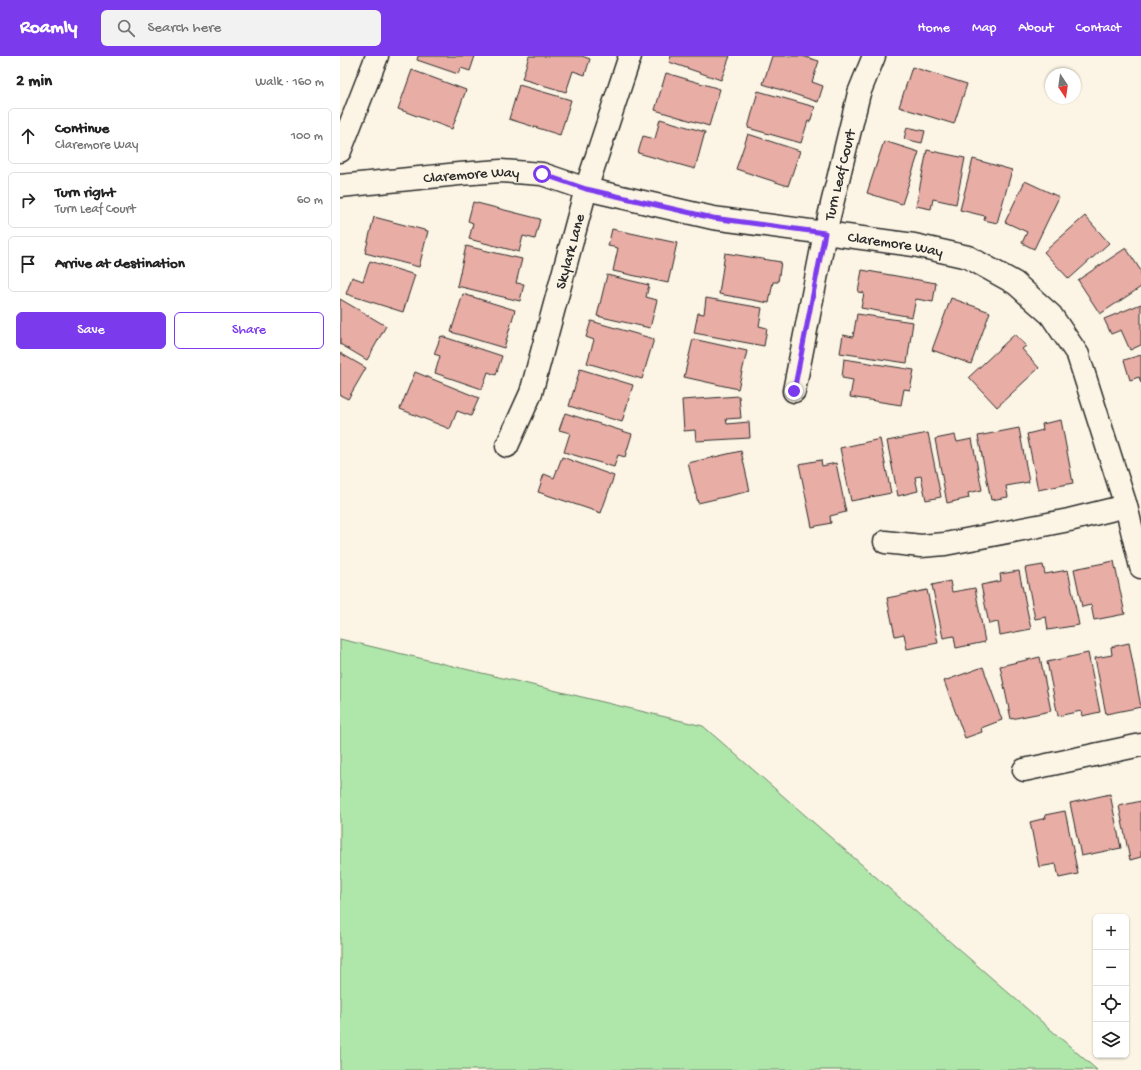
<!DOCTYPE html>
<html lang="en">
<head>
<meta charset="utf-8">
<style>
	body { margin:0; font-family:"Gochi Hand",sans-serif; background:#f2f2f2; color:#222 }
	.controls { position:absolute; right:12px; bottom:12px; display:grid; overflow:hidden; border-radius:6px; box-shadow:0 1px 3px #0004 }
	.controls button { width:36px; height:36px; display:grid; place-items:center; padding:0; border:0; border-bottom:1px solid #e0e0e0; background:#fff; color:#222; font:20px sans-serif }
	.compass { position:absolute; left:705px; top:12px; width:36px; height:36px; border-radius:50%; background:#fff; box-shadow:0 1px 3px #0004; rotate:167deg }
	.stop { position:absolute; width:12px; height:12px; margin:-9px; border:3px solid #7c3aed; border-radius:50%; background:#fff }
	.stop.end { background:#7c3aed; border-color:#fff; box-shadow:0 1px 4px #0008 }
	.list { margin:0; padding:0; list-style:none }
	h2 { display:flex; justify-content:space-between; align-items:center; height:52px; margin:0; padding:0 16px; font-size:17px }
	h2 small { font-size:13px; font-weight:400; color:#767676 }
	.list li { display:grid; grid-template-columns:26px 1fr auto; gap:12px; align-items:center; box-sizing:border-box; height:56px; margin:0 8px 8px; padding:0 8px; border:1px solid #e0e0e0; border-radius:6px }
	.list b { display:block; font-size:15px; white-space:nowrap }
	.list p { margin:0; font-size:13px; white-space:nowrap; color:#767676 }
	.list em { font-size:13px; font-style:normal; color:#767676 }
	.actions { display:flex; gap:8px; padding:12px 16px }
	.actions a { flex:1; padding:9px 0; border:1px solid #7c3aed; border-radius:6px; text-align:center; font-size:14px; color:#7c3aed }
	.actions .main { background:#7c3aed; color:#fff }
	.icon { flex:none; width:22px; height:22px; fill:none; stroke:currentColor; stroke-width:2; stroke-linecap:round; stroke-linejoin:round }
	.map { position:relative; flex:none; width:801px; height:1014px; overflow:hidden }
	header { display:flex; align-items:center; gap:24px; box-sizing:border-box; height:56px; padding:0 20px; background:#7c3aed; color:#fff }
	header strong { font-size:19px }
	nav { display:flex; gap:22px; margin-inline-start:auto; font-size:14px }
	.search { width:280px; height:36px; background:#f2f2f2; display:flex; align-items:center; gap:10px; box-sizing:border-box; padding:0 14px; border-radius:6px; color:#767676; font-size:15px }
	main { display:flex }
	aside { flex:1; background:#fff }
	.map>svg:first-child { display:block }
</style>
</head>
<body>
<header>
<strong>Roamly</strong>
<div class="search"><svg class="icon" aria-label="search" viewBox="0 0 24 24"><circle cx="10" cy="10" r="6"/><path d="M15 15l6 6"/></svg>Search here</div>
<nav><a>Home</a><a>Map</a><a>About</a><a>Contact</a></nav>
</header>
<main>
<aside>
<h2>2 min<small>Walk · 160 m</small></h2>
<ul class="list">
<li><svg class="icon" aria-label="ahead" viewBox="0 0 24 24"><path d="M12 20V5M6 11l6-6 6 6"/></svg><div><b>Continue</b><p>Claremore Way</p></div><em>100 m</em></li>
<li><svg class="icon" aria-label="right" viewBox="0 0 24 24"><path d="M7 20v-9h11M14 6l5 5-5 5"/></svg><div><b>Turn right</b><p>Turn Leaf Court</p></div><em>60 m</em></li>
<li><svg class="icon" aria-label="arrive" viewBox="0 0 24 24"><path d="M6 21V4h12l-3 4 3 4H6"/></svg><div><b>Arrive at destination</b></div></li>
</ul>
<div class="actions"><a class="main">Save</a><a>Share</a></div>
</aside>
<div class="map">
<svg width="801" height="1014" viewBox="0 0 801 1014">
	<rect width="100%" height="100%" fill="#fcf5e5"/>
	<filter id="ink" filterUnits="userSpaceOnUse"><feTurbulence type="fractalNoise" baseFrequency=".025" numOctaves="2"/><feDisplacementMap in="SourceGraphic" scale="8" xChannelSelector="R" yChannelSelector="G"/><feConvolveMatrix kernelMatrix="1 2 1 2 8 2 1 2 1" color-interpolation-filters="sRGB"/></filter>
	<g filter="url(#ink)">
		<!-- green -->
		<path fill="#afe6aa" stroke="#6d886a" d="M0,583l363,87 394,344h-757z"/>
		<!-- building -->
		<path fill="#e8ada5" stroke="#2b2b2b" d="M78,0h57l-5,15 -9,-3 -3,6 -41,-14z
			M189,0h53l8,3 -5,16 -12,-4 -7,21 -44,-13z
			M331,0h59l-9,24 -52,-18z
			M432,0h30l17,5 -7,21 11,4 -5,16 -55,-18z
			M572,11l55,17 -13,40 -55,-17z
			M72,14l54,20 -14,39 -54,-20z
			M326,17l54,16 -11,37 -54,-16z
			M179,29l52,15 -11,35 -51,-16z
			M418,35l57,16 -5,15 -2,-1 -7,22 -53,-15z
			M320,63l45,13 -10,37 -57,-16 5,-17 12,3z
			M567,71l18,4 -3,12 -18,-4z
			M408,78l52,17 -12,35 -52,-17z
			M544,85l35,11 -17,52 -35,-11z
			M587,94l38,8 -9,46 -23,-5 -2,10 -15,-3z
			M633,103l39,11 -15,53 -13,-3 1,-4 -25,-6z
			M685,125l34,16 -25,52 -12,-6 5,-11 -22,-10z
			M133,146l67,17 -5,20 -12,-3 -4,16 -50,-13 4,-16 -5,-2z
			M745,160l24,27 -40,36 -25,-27z
			M34,161l54,14 -9,36 -54,-14z
			M272,173l65,14 -9,40 -55,-12 5,-23 -10,-2z
			M126,190l56,13 -6,24 8,1 -4,17 -63,-15z
			M786,192l15,23v16l-41,27 -22,-34z
			M385,197l56,9 -3,20h-5l-4,21 -50,-9z
			M30,205l45,14 -12,37 -57,-18 6,-17 11,4z
			M522,214l74,13 -3,19 -17,-3 -4,18 -51,-9 3,-15 -6,-1z
			M267,219l42,10 -3,12 11,3 -7,28 -53,-12z
			M123,238l52,16 -11,38 -53,-16z
			M366,242l56,10 -3,18 8,2 -3,18 -70,-13 4,-20 6,1z
			M611,242l39,14 -19,52 -39,-14z
			M0,243l46,27 -19,34 -27,-16z
			M801,248v41l-11,5 -9,-20 -10,4 -7,-15z
			M517,258l56,8 -6,41 -67,-10 3,-18 10,2z
			M251,265l63,18 -12,40 -55,-16 7,-23 -8,-3z
			M675,278l11,12 -4,3 17,19 -42,39 -28,-30z
			M101,280l61,20 -6,19 -8,-3 -6,17 -47,-16 5,-17 -6,-2z
			M353,283l54,12 -9,38 -54,-12z
			M0,297l26,15 -18,31 -8,-4z
			M801,299v28l-2,-6 -9,3 -6,-20z
			M504,303l70,11 -4,20 -6,-1 -3,16 -51,-8 3,-17 -11,-2z
			M240,313l53,16 -11,37 -53,-16z
			M75,316l64,26 -8,18 -14,-5 -7,18 -50,-20z
			M399,340l2,22 -15,1 1,5 22,-2 1,16 -54,3 -1,-11 -11,1 -2,-31z
			M225,357l67,21 -7,23 -7,-2 -4,12 -50,-15 6,-19 -11,-3z
			M721,364l12,63 -35,7 -11,-56 16,-4 -1,-6z
			M679,372l10,54 -23,4 2,11 -17,3 -13,-64z
			M588,377l13,64 -15,3 -5,-24 -6,1 3,14 -20,5 -11,-55z
			M615,379l2,7 15,-3 10,51 -14,3 1,5 -22,5 -12,-64z
			M540,383l11,54 -40,8 -11,-53z
			M401,395l9,40 -52,12 -10,-40z
			M222,401l52,19 -13,37 -63,-21 6,-18 10,4z
			M481,404l1,6 14,-3 10,49 -16,4 1,7 -19,4 -13,-63z
			M774,505l11,53 -31,6 -3,-15 -9,2 -8,-38z
			M703,509l2,9 23,-4 11,55 -31,5 -2,-13 -11,2 -10,-51z
			M679,515l12,58 -31,6 -2,-13 -9,2 -8,-39 20,-4 -1,-7z
			M610,525l2,11 23,-4 10,54 -29,6 -2,-12 -11,2 -11,-53z
			M587,534l11,53 -31,6 -3,-15 -9,2 -8,-38z
			M789,587l12,64 -35,7 -11,-56 17,-3 -1,-8z
			M748,597l12,59 -18,4 -1,-5 -23,5 -11,-54z
			M700,601l11,54 -40,8 -11,-53z
			M643,611l19,53 -21,8 1,4 -17,6 -21,-57z
			M770,738l11,54 -40,8 -11,-53z
			M801,745v56l-11,3 -11,-54z
			M725,755l13,63 -19,4 -3,-14 -17,3 -9,-45 16,-4 -1,-3z"/>
		<g fill="none" stroke-linecap="round" stroke-linejoin="round">
			<defs>
				<g id="minor">
					<path d="M0,95l37,-95"/>
					<path id="s1" d="M0,130l119,-12 42,-3 41,3 44,15 127,29 201,27 54,12 47,26 36,32 27,40 48,151 15,61"/>
					<path id="s2" d="M454,335l31,-158 34,-140 15,-37"/>
					<path id="s3" d="M167,390l24,-53 55,-204 44,-133"/>
					<path d="M545,486l36,4 24,-2 124,-24 57,-14"/>
					<path d="M684,714l117,-25"/>
				</g>
			</defs>
			<!-- minor casing -->
			<use href="#minor" stroke="#2b2b2b" stroke-width="25"/>
			<!-- minor -->
			<use href="#minor" stroke="#fcf5e5" stroke-width="22"/>
		</g>
	</g>
	<g fill="none" stroke-linecap="round" stroke-linejoin="round" filter="url(#ink)">
		<!-- route -->
		<path stroke="#7c3aed" stroke-width="5" d="M202,118l44,15 127,29 112,15 -31,158"/>
	</g>
	<g text-anchor="middle" stroke-width="3.5" stroke-linejoin="round" paint-order="stroke">
		<!-- street labels -->
		<g font-size="15" fill="#2b2b2b" stroke="#fcf5e5">
			<text dy="5" stroke="none"><textPath href="#s2" startOffset="221">Turn Leaf Court</textPath></text>
			<text dy="5" stroke="none"><textPath href="#s1" startOffset="132">Claremore Way</textPath></text>
			<text dy="5" stroke="none"><textPath href="#s1" startOffset="564">Claremore Way</textPath></text>
			<text dy="5" stroke="none"><textPath href="#s3" startOffset="205">Skylark Lane</textPath></text>
		</g>
	</g>
</svg>
<div class="controls">
<button>+</button>
<button>−</button>
<button><svg class="icon" aria-label="locate" viewBox="0 0 24 24"><circle cx="12" cy="12" r="6"/><path d="M12 2v4M12 18v4M2 12h4M18 12h4"/></svg></button>
<button><svg class="icon" aria-label="layers" viewBox="0 0 24 24"><path d="M12 4l9 5-9 5-9-5zM3 14l9 5 9-5"/></svg></button>
</div>
<svg class="compass" viewBox="-18 -18 36 36"><path d="M0-13l5 13h-10z" fill="#e53935"/><path d="M0 13l5-13h-10z" fill="#767676"/></svg>
<div class="stop" style="left:202px;top:118px"></div>
<div class="stop end" style="left:454px;top:335px"></div>
</div>
</main>
</body>
</html>
